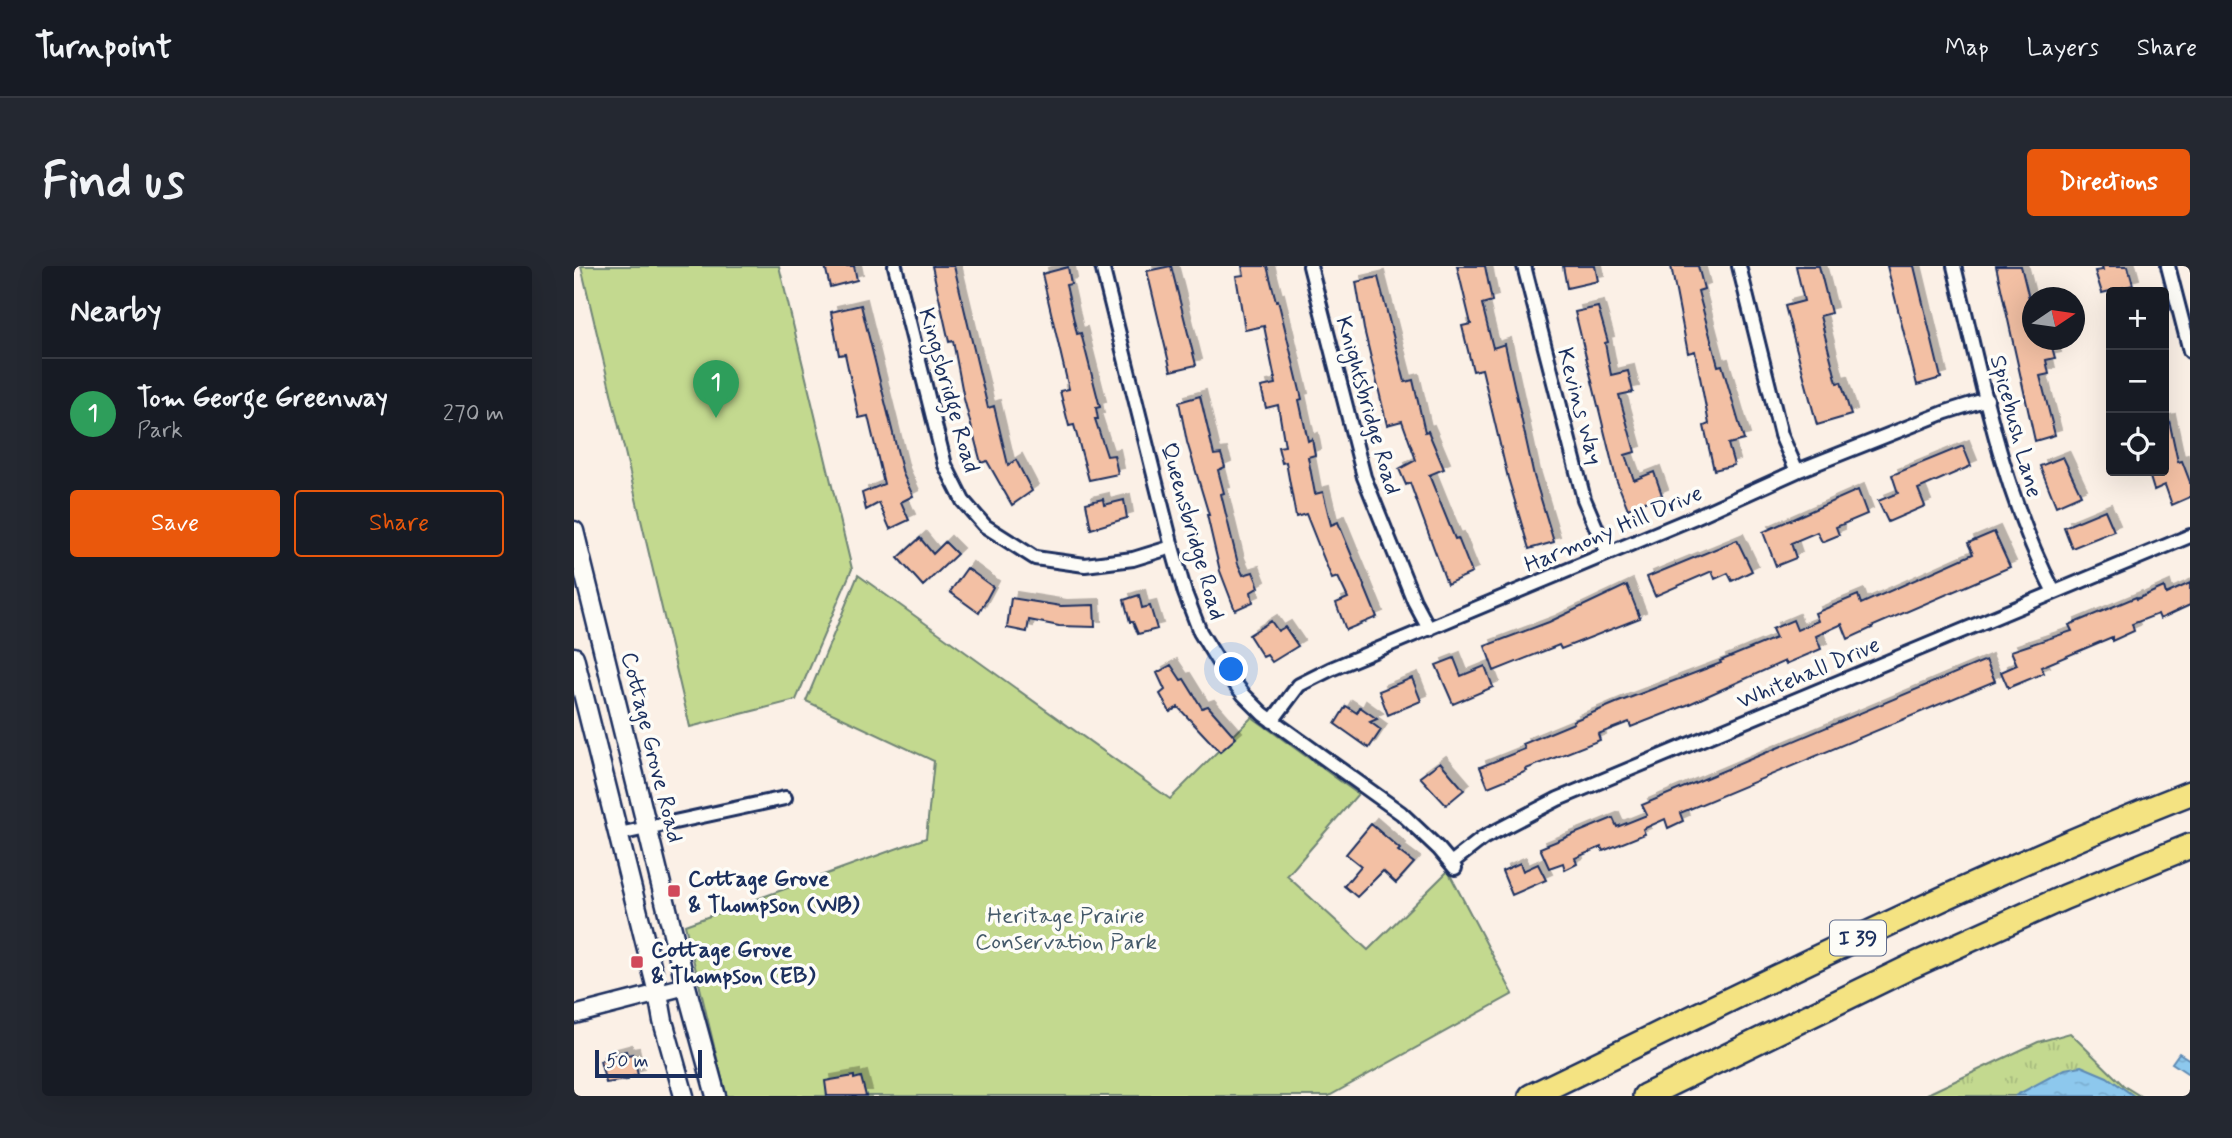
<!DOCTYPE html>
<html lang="en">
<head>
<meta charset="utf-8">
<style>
	body { margin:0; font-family:Mynerve,sans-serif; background:#242831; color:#f1f3f6 }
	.controls { position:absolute; right:21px; top:21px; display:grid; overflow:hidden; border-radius:7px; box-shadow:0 7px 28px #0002 }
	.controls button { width:63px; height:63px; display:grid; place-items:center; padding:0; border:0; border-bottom:2px solid #363941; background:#171b24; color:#f1f3f6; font:35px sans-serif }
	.compass { position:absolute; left:1448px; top:21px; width:63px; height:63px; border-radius:50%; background:#171b24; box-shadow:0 7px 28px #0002; rotate:77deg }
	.scale { position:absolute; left:21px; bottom:18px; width:107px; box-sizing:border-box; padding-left:7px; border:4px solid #1b2f5e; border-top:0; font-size:19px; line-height:24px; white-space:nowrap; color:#1b2f5e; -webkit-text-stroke:5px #fdfcf7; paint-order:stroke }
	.you { position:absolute; left:658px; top:404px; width:24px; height:24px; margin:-18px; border:5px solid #fff; border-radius:50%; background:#1a73e8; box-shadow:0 0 0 10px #1a73e833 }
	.badge { display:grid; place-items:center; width:46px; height:46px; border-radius:50%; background:#ea580c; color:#fff; font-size:23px; font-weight:700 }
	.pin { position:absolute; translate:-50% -58px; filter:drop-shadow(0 2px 4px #0008) }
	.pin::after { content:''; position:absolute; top:37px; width:24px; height:21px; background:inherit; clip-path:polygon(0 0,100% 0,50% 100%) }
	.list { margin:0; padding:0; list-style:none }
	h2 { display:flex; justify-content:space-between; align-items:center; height:91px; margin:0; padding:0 28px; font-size:30px }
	h2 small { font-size:23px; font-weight:400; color:#9ea1a6 }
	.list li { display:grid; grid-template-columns:46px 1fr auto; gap:21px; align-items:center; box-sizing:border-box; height:112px; padding:0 28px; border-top:2px solid #363941 }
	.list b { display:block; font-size:26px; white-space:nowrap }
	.list p { margin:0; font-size:23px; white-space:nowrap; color:#9ea1a6 }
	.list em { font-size:23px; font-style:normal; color:#9ea1a6 }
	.actions { display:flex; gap:14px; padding:21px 28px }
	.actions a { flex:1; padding:16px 0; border:2px solid #ea580c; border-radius:7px; text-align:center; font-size:24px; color:#ea580c }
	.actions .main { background:#ea580c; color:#fff }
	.icon { flex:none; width:38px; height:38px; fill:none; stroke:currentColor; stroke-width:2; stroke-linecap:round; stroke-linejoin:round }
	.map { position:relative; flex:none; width:1616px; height:830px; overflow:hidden; border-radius:7px }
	header { display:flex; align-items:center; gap:42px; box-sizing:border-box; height:98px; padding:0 35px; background:#171b24; border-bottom:2px solid #363941 }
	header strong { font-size:33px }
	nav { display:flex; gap:38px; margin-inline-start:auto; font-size:24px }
	.intro { display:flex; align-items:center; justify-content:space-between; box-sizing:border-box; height:168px; padding:0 42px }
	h1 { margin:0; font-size:49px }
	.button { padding:18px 32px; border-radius:7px; background:#ea580c; color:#fff; font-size:24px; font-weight:700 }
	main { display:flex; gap:42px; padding:0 42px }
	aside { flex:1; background:#171b24; border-radius:7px; box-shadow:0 7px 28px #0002 }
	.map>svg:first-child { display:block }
</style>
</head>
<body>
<header>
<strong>Turnpoint</strong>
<nav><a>Map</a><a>Layers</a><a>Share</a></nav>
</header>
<div class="intro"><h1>Find us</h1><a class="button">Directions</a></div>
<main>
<aside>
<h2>Nearby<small></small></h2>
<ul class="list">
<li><span class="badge" style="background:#2e9e5b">1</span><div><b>Tom George Greenway</b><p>Park</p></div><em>270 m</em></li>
</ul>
<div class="actions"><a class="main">Save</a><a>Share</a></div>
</aside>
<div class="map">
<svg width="1616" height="830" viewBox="0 0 1616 830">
	<defs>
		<pattern id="grass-tufts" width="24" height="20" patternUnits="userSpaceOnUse" patternTransform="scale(1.75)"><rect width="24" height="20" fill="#c3d98f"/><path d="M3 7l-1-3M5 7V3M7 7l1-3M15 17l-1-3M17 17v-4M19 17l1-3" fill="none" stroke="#a7bb7e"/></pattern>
		<pattern id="water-ripples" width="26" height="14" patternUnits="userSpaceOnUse" patternTransform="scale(1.75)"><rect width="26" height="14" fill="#8dc8ed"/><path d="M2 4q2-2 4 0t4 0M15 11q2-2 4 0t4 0" fill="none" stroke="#79acce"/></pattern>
		<filter id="shadow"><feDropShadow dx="6" dy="-6" stdDeviation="0" flood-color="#0004"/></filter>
	</defs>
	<rect width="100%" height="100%" fill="#fbf0e6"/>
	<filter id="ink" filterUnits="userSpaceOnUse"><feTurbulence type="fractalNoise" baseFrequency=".0143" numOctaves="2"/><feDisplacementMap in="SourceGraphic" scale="14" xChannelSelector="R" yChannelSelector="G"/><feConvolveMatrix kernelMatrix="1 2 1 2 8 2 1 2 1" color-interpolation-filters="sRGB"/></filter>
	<g filter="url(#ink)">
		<!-- grass -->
		<path fill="url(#grass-tufts)" stroke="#6f8476" stroke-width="2" d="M1496,767l54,53 16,10h-217l115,-54z"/>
		<!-- green -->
		<path fill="#c3d98f" stroke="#6f8476" stroke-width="2" d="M7,0h198l73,303 -56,131 -106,27z
			M284,309l312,224 82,-82 106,77 -71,82 81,74 80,-79 65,123 -184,102h-603l-41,-171 241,-87 8,-77 -128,-60z"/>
		<!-- water -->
		<path fill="url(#water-ripples)" stroke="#5f8bb4" stroke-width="2" d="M1605,787l11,7v15l-18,-12z
			M1507,800l26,11 27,19h-119l50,-27z"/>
		<!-- building -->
		<path fill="#f3c0a4" stroke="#1b2f5e" stroke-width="2" filter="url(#shadow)" d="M251,0h29l3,14 -27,7z
			M358,0h22l34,142 6,-2 14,59 8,-5 16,31 -20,14 -25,-44 -6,2 -17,-64 -11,-58 -4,1z
			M597,0l25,99 -25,6 -24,-100z
			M668,0h25l9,35 2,-1 24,99 -3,1 9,41 4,-2 3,16 -7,2 7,37 8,-2 8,33 7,-3 39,95 -31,13 -10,-27 12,-5 -10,-21 -6,2 -26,-65 -10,3 -10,-55 -4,1 -4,-16 7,-1 -7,-41 -12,3 -5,-21 15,-3 -12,-58 -19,4 -9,-54 8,-1z
			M883,0h28l7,35 -10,3 11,44 12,-4 29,132 20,66 -25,7 -21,-71 -26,-109 -9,2 -11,-45 9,-2z
			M989,0h32l3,15 -31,7z
			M1097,0h27l6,23 -6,2 20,75 4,-1 22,75 -16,4 6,21 -20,5 -10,-44 5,-2 -14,-73 -7,2z
			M1222,0h23l12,47 -11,3 17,67 4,-1 10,33 -34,10 -32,-119 19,-5z
			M1313,0h27l27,112 -24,7z
			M1422,0h25l12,49v25h17l5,18 -9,2 3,14 -9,2 15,59 -20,6z
			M1528,0h26l5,19 -31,8 -7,-22 8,-1z
			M494,1l3,17 -5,1 11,49 4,-1 19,74 -4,1 2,11h-3l12,37 7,-1 4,19 -29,6 -15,-55 -5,1 -9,-35 9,-2 -27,-115z
			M804,11l27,105 8,-2 12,52 3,-1 16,38 -15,6 26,64 3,-1 14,35 -25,11 -37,-101 -4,2 -7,-16 17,-9 -14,-39 -15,4 -23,-96 -8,-47z
			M287,39l42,169 10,22 -12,6 8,18 -19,9 -11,-26 -13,7 -4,-17 22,-9 -16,-68 -9,2 -14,-64 -6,1 -8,-43z
			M1024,41l10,35 -3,1 6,32 17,-4 5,21 -14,3 16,57 -10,3 9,25 20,-8 8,23 -34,14 -12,-30 -41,-167z
			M626,130l14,59 7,-1 4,13 -7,3 6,23 -3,1 17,70 5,11 10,-3 6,15 -8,5 2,10 -18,8 -15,-39 -13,-56h2l-22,-73 -8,-40z
			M1595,154l9,42 4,-1 8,21v15l-18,8 -7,-20 -11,5 -5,-16 15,-3v-50z
			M1389,180l8,20 -53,23 7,17 -37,16 -10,-21 20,-8 -6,-18z
			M1489,191l18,38 -25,11 -16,-40z
			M1284,224l9,24 -31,13 3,8 -17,7 -5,-10 -26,11 5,15 -20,8 -13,-34z
			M529,233l1,6 20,-5 3,18 -36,11 -5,-26z
			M1531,244l9,21 -42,17 -8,-21z
			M1420,266l16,35 -139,60 1,1 -24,11 -6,-15 -26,12 5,13 -35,15 -1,-3 -98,44 -56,22 -2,-5 -31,12 2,6 -74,29 1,2 -39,16 -8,-20 45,-18 -2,-5 51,-21 -1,-2 43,-18 105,-40 -1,-2 56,-23 -4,-9 21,-9 4,10 21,-9 -3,-8 43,-18 3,9 112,-50 -5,-11z
			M346,272l13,16 12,-12 12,12 -34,32 -25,-28z
			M1163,274l15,31 -20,10 -4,-8 -13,6 -3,-8 -57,25 -8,-19z
			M393,302l26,19 -14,26 -29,-21z
			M1616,317v22l-30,14 -2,-5 -26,10 2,7 -22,10v-4l-71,30 3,6 -36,15 -7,-16 16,-7 -6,-14 61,-20 -3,-6 67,-28 1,2 27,-12 2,7z
			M1053,319l13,33 -79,31 -2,-4 -65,26 -9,-25 64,-24z
			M565,329l3,13 8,-2 7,23 -19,5 -5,-12h-3l-6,-22z
			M437,332l50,8 33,-1 1,22 -36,-1 -30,-6 -2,12 -20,-4z
			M697,355l7,10 7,-4 13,19 -26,16 -5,-7 -4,2 -14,-22z
			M880,392l7,18 24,-10 8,21 -40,17 -17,-39z
			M1412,394l9,21 -315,132 3,8 -15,7 -3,-9 -22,10 2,5 -42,17 -2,-4 -26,11 2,6 -12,6 -2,-7 -14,5 -9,-20 73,-30 4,9 30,-12 -5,-10z
			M597,399l10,15 3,-1 18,29 6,-2 28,32 -16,14 -42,-45 -8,5 -10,-18 5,-4 -8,-17z
			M838,412l9,23 -33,14 -9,-24z
			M772,440l11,7 3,-6 17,12 -7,3 11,8 -12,18 -34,-24z
			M866,496l24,28 -18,15 -26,-28z
			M797,558l29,25 -2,2 16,12 -18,20 -13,-12 -26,26 -13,-11 17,-20 -15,-12z
			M946,597l3,8 15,-7 8,16 -34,15 -10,-24z
			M52,785l1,4 6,-1 5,21 -10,3v2l-22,3 -6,-22 5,-1 -1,-3z
			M280,810v3l7,-2 5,19h-39l-2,-15z"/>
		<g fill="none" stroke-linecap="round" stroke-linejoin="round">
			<defs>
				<path id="minor" d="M321,0l50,199 18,36 22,25 50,32 50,7 48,-6 39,-12
					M528,0l70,281 13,46 15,39 19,31 25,32 19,19 138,99 38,36 16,19
					M736,0l54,211 50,124 15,28
					M950,0l60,233 23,54
					M1165,0l42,169 16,36
					M1380,0c27,110 47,224 100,326
					M1594,0l22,85
					M698,455l27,-36 32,-16 362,-151 104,-47 149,-59 41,-13
					M45,568l166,-36
					M877,597l32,-25 75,-39 632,-263"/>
				<path id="tertiary" d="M0,749l112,-29"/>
				<path id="secondary" d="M0,265l112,455 30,110
					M0,391l84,336 5,28 21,75"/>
				<path id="motorway" d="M957,830c218,-105 434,-215 659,-303
					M1071,830l267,-130 153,-69 125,-51"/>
			</defs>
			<!-- minor casing -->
			<use href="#minor" stroke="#1b2f5e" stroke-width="18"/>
			<!-- tertiary casing -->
			<use href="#tertiary" stroke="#1b2f5e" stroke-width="21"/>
			<!-- secondary casing -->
			<use href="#secondary" stroke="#1b2f5e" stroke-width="23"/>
			<!-- motorway casing -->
			<use href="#motorway" stroke="#1b2f5e" stroke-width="28"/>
			<!-- minor -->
			<use href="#minor" stroke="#fdfcf7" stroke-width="12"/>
			<!-- tertiary -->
			<use href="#tertiary" stroke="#fdfcf7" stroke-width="16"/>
			<!-- secondary -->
			<use href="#secondary" stroke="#fdfcf7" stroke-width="18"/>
			<!-- motorway -->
			<use href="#motorway" stroke="#f4e382" stroke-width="23"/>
		</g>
	</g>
	<!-- markers -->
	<g fill="#d1495b" stroke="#fdfcf7" stroke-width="2.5">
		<rect x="93" y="618" width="14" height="14" rx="3.5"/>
		<rect x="56" y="689" width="14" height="14" rx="3.5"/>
	</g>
	<g text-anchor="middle" stroke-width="7" stroke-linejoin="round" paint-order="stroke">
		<!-- shield labels -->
		<rect fill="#fdfcf7" stroke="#5f6c8c" stroke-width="2" x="1256" y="654.5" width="56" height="35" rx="5"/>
		<g font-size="21" font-weight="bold" fill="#1b2f5e">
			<text x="1284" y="679">I 39</text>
		</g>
		<!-- street labels -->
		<g font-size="23" fill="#1b2f5e" stroke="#fdfcf7">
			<text transform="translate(376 124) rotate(74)" y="8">Kingsbridge Road</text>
			<text transform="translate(795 139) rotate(74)" y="8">Knightsbridge Road</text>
			<text transform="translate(1007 140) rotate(75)" y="8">Kevins Way</text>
			<text transform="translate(1443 160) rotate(75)" y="8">Spicebush Lane</text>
			<text transform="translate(1039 262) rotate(-23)" y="8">Harmony Hill Drive</text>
			<text transform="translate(620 265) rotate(74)" y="8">Queensbridge Road</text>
			<text transform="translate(1234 406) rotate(-23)" y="8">Whitehall Drive</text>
			<text transform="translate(79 481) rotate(76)" y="8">Cottage Grove Road</text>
		</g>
		<!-- poi labels -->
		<g font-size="23" font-weight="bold" fill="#1b2f5e" stroke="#fdfcf7" text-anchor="start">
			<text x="114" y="620">Cottage Grove<tspan x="114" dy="26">&amp; Thompson (WB)</tspan></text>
			<text x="77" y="691">Cottage Grove<tspan x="77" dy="26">&amp; Thompson (EB)</tspan></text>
		</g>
		<!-- park labels -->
		<g font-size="23" fill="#455a6a" stroke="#fdfcf7">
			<text x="492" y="657">Heritage Prairie<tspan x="492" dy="26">Conservation Park</tspan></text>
		</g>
	</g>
</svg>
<div class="controls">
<button>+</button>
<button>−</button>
<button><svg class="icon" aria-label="locate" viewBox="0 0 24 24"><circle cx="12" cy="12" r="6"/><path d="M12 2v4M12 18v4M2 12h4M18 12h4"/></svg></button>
</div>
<svg class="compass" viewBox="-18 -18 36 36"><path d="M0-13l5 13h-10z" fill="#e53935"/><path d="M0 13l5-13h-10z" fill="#9ea1a6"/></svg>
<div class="scale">50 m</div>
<div class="you"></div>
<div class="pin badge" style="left:142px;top:152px;background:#2e9e5b">1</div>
</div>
</main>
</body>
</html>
